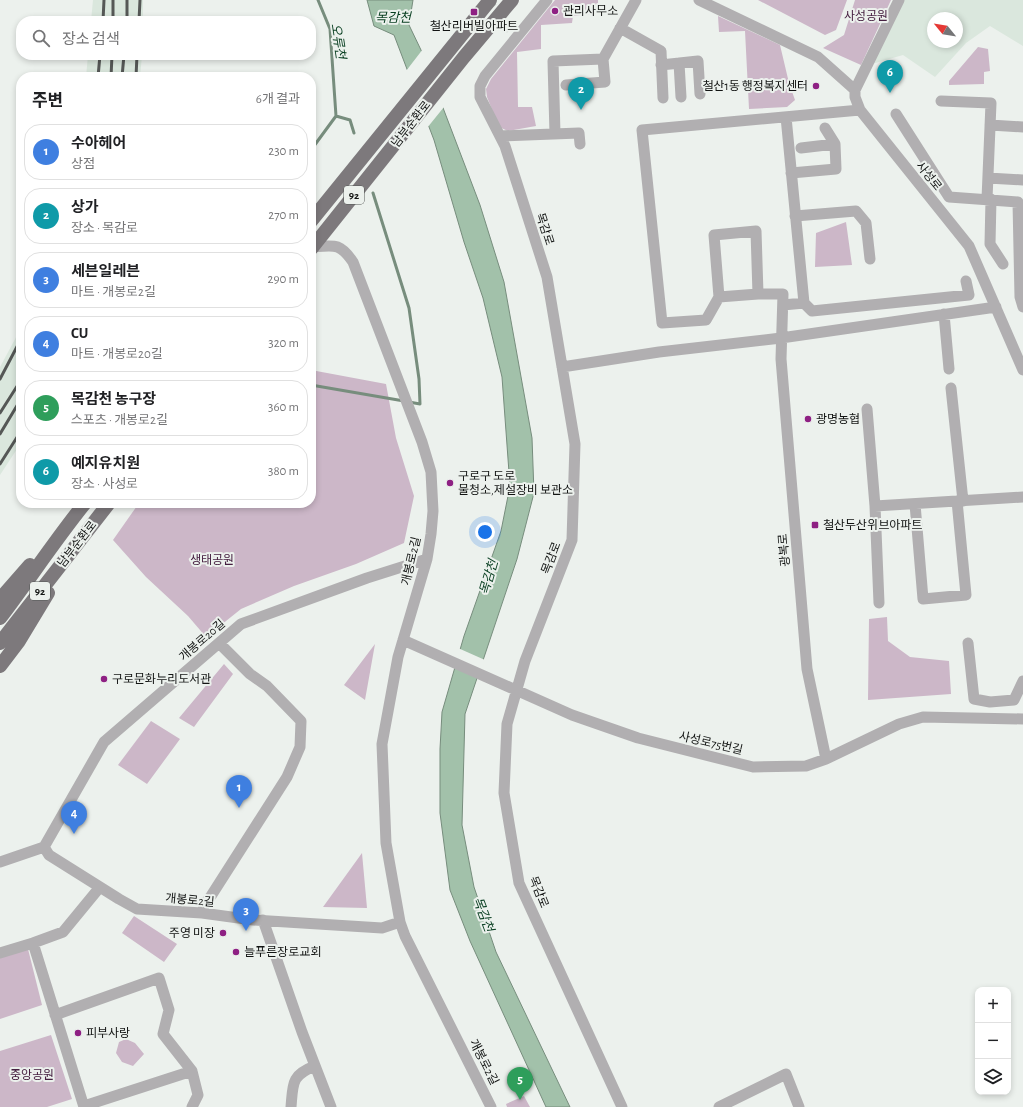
<!DOCTYPE html>
<html lang="ko">
<head>
<meta charset="utf-8">
<style>
	body { margin:0; font-family:"Alegreya Sans","Noto Sans KR",sans-serif; background:#f2f2f2; color:#202124 }
	.controls { position:absolute; right:12px; bottom:12px; display:grid; overflow:hidden; border-radius:8px; box-shadow:0 2px 6px #0003 }
	.controls button { width:36px; height:36px; display:grid; place-items:center; padding:0; border:0; border-bottom:1px solid #e0e0e0; background:#fff; color:#202124; font:20px sans-serif }
	.compass { position:absolute; left:927px; top:12px; width:36px; height:36px; border-radius:50%; background:#fff; box-shadow:0 2px 6px #0003; rotate:300deg }
	.you { position:absolute; left:485px; top:532px; width:14px; height:14px; margin:-10px; border:3px solid #fff; border-radius:50%; background:#1a73e8; box-shadow:0 0 0 6px #1a73e833 }
	.badge { display:grid; place-items:center; width:26px; height:26px; border-radius:50%; background:#0b8043; color:#fff; font-size:13px; font-weight:700 }
	.pin { position:absolute; translate:-50% -33px; filter:drop-shadow(0 1px 2px #0008) }
	.pin::after { content:''; position:absolute; top:21px; width:14px; height:12px; background:inherit; clip-path:polygon(0 0,100% 0,50% 100%) }
	.list { margin:0; padding:0; list-style:none }
	h2 { display:flex; justify-content:space-between; align-items:center; height:52px; margin:0; padding:0 16px; font-size:17px }
	h2 small { font-size:13px; font-weight:400; color:#757577 }
	.list li { display:grid; grid-template-columns:26px 1fr auto; gap:12px; align-items:center; box-sizing:border-box; height:56px; margin:0 8px 8px; padding:0 8px; border:1px solid #e0e0e0; border-radius:16px }
	.list b { display:block; font-size:15px; white-space:nowrap }
	.list p { margin:0; font-size:13px; white-space:nowrap; color:#757577 }
	.list em { font-size:13px; font-style:normal; color:#757577 }
	.icon { flex:none; width:22px; height:22px; fill:none; stroke:currentColor; stroke-width:2; stroke-linecap:round; stroke-linejoin:round }
	.map { position:relative; flex:none; width:1023px; height:1107px; overflow:hidden }
	.search { position:absolute; background:#fff; box-shadow:0 2px 6px #0003; left:16px; top:16px; width:300px; height:44px; display:flex; align-items:center; gap:10px; box-sizing:border-box; padding:0 14px; border-radius:16px; color:#757577; font-size:15px }
	.panel { position:absolute; background:#fff; box-shadow:0 2px 6px #0003; left:16px; top:72px; width:300px; height:436px; border-radius:16px }
	.map>svg:first-child { display:block }
</style>
</head>
<body>
<div class="map">
<svg width="1023" height="1107" viewBox="0 0 1023 1107">
	<rect width="100%" height="100%" fill="#ecf1ed"/>
	<!-- built -->
	<path fill="#dae7dd" fill-rule="evenodd" d="M93,0h50v21h-52z
		M904,0h119v46l-33,-20 -24,17 -31,34 -32,-22 -31,9zM933,18h24v24h-24z
		M88,55h54l-2,22h-54z
		M21,328v115l-21,32v-108z"/>
	<!-- green -->
	<path fill="#ccb7c8" d="M555,0h43v13l-25,3 -1,7 -31,2v24l-24,3 1,55h14l4,19 -28,5 -9,-4 -12,-30 -1,-8 5,-10z
		M758,0h89l-11,30 -11,5z
		M855,0h36l-30,65 -38,-17 21,-13z
		M718,16l62,29 9,38 6,17 -8,7 -38,2 -4,-78 -26,1z
		M978,47l10,2 2,22 -6,1v12l-35,1v-4z
		M846,222l6,43 -37,2 1,-34z
		M311,370l75,14 10,54 18,58 -10,47 -48,21 -62,22 -53,23 -35,28 -18,-21 -42,-39 -33,-37 26,-37h172z
		M887,617l1,24 22,16 39,4 2,33 -83,6 1,-81z
		M375,644l-10,56 -21,-15z
		M224,664l9,10 -39,53 -15,-9z
		M151,721l29,18 -33,45 -29,-19z
		M362,853l5,55 -44,-1z
		M134,916l43,28 -13,18 -42,-29z
		M27,945l15,60 -42,14v-66z
		M51,1035l21,64 -25,8h-47v-56z
		M126,1039l9,4 9,11 -11,12 -11,-4 -6,-9 3,-11z
		M524,1096l6,11h-23l-1,-3z"/>
	<!-- water -->
	<path fill="#a2c1aa" stroke="#778d7d" d="M367,0h46l-4,25 12,25 59,155 24,77 28,156 2,55 -17,66 -52,155 -3,111 12,62 22,65 74,155h-24l-76,-166 -20,-51 -10,-77v-64l2,-37 22,-76 37,-105 9,-45 -8,-109 -19,-79 -19,-56 -30,-102 -40,-105 -20,-9z"/>
	<!-- pier -->
	<path fill="#ecf1ed" d="M423,49l21,58 -17,21 -21,-57z
		M458,648l27,12 -6,19 -26,-12z"/>
	<g fill="none" stroke-linecap="round" stroke-linejoin="round">
		<!-- stream -->
		<path stroke="#778d7d" stroke-width="3" d="M336,116l14,4 4,13
			M311,150l25,-34 -6,-87 -12,-29
			M373,193l36,115 10,71 1,25 -11,-2
			M311,385l93,16"/>
		<!-- minor-tunnel -->
		<path stroke="#cbd0cc" stroke-width="11" stroke-dasharray="11 5.5" stroke-linecap="butt" d="M485,0l26,29"/>
		<!-- minor -->
		<path stroke="#b1afb1" stroke-width="11" d="M547,0l-62,76 -5,10v11l25,49 42,131 28,167 -3,96 -47,121 -18,63 -3,69 15,90 103,224
			M699,0l119,57 37,33
			M899,0l-44,90v7l5,13 109,136 54,124
			M620,28l41,23 2,47
			M679,63l2,34
			M661,65l37,-4 2,33
			M566,85l39,-3 -2,-23
			M941,101l50,2 -4,96
			M896,114l53,83 69,5 2,95 3,10
			M990,125l33,2
			M825,128l10,16
			M555,134l-2,-73 50,-2 33,-59
			M500,136l79,-3 1,11
			M791,173l45,-4 -1,-25 -34,4
			M988,178l35,2
			M991,199l-1,45 13,20
			M795,216l61,-5 10,12 4,36
			M313,247c22,-2 27,-4 40,15l69,180 9,30 2,39 -2,23 -4,25 -29,98 -16,87 4,99 14,79 5,14 86,171
			M758,294h25l-2,65 26,310 19,90
			M719,297l39,-3 -2,-63 -42,4 5,62 -13,23 -44,3 -20,-193 218,-20
			M804,303l8,8 157,-16 -3,-14
			M783,305l21,-2 -18,-186
			M944,314l5,55
			M562,367l97,-15 122,-14 215,-31
			M951,388l12,113
			M867,409l8,97 4,97
			M915,504l8,95 43,-4 -9,-94
			M875,506l148,-9
			M403,640l169,75 66,23 115,29 53,-1 20,-7 73,-35 24,-7 100,2
			M968,643l6,56 16,3 24,-2 9,-19
			M44,847l5,8 70,44 18,10 65,4 51,7 129,8 18,-6
			M0,862l44,-15 60,-105 137,-118 126,-46 60,-19
			M202,913l3,-10 6,-7 76,-119 13,-30 1,-26 -34,-35 -17,-12 -31,-31
			M263,920l39,112 29,75
			M33,943l51,164
			M0,953l33,-10 30,-11 37,-45
			M55,1015l104,-37 10,32 -6,24 29,37 6,24 -6,12
			M84,1106l108,-35
			M291,1107c2,-23 0,-32 24,-41
			M719,1107l67,-33 13,33"/>
		<!-- major -->
		<path stroke="#7d797c" stroke-width="14" d="M311,221l179,-221
			M311,249l153,-192 48,-57
			M0,599l30,-34
			M0,618c29,-38 55,-78 85,-115
			M0,643l109,-140
			M0,666l19,-25 29,-48"/>
		<!-- rail -->
		<path stroke="#555856" stroke-width="3" d="M103,21l1,-21
			M113,21v-21
			M127,21v-21
			M139,21l1,-21
			M98,77l2,-22
			M111,77l1,-22
			M122,77l2,-22
			M136,77l1,-22
			M0,379l21,-40
			M0,413l21,-33
			M0,434l21,-35
			M0,464l21,-33"/>
	</g>
	<!-- markers -->
	<g fill="#8e2083" stroke="#ecf1ed" stroke-width="1.5">
		<circle cx="555" cy="11" r="4"/>
		<rect x="470" y="8" width="8" height="8" rx="2"/>
		<circle cx="816" cy="86" r="4"/>
		<circle cx="808" cy="419" r="4"/>
		<circle cx="450" cy="483" r="4"/>
		<rect x="811" y="521" width="8" height="8" rx="2"/>
		<circle cx="104" cy="679" r="4"/>
		<circle cx="223" cy="933" r="4"/>
		<circle cx="236" cy="952" r="4"/>
		<circle cx="78" cy="1033" r="4"/>
	</g>
	<g text-anchor="middle" stroke-width="4" stroke-linejoin="round" paint-order="stroke">
		<!-- shield labels -->
		<g fill="#ecf1ed" stroke="#535654" stroke-width="1">
			<rect x="344" y="186" width="20" height="18" rx="3"/>
			<rect x="30" y="582" width="20" height="18" rx="3"/>
		</g>
		<g font-size="11" font-weight="bold" fill="#121413">
			<text x="354" y="199">92</text>
			<text x="40" y="595">92</text>
		</g>
		<!-- poi labels -->
		<g font-size="12" fill="#121413" stroke="#ecf1ed" text-anchor="start">
			<text x="563" y="15">관리사무소</text>
			<text x="474" y="30" text-anchor="middle">철산리버빌아파트</text>
			<text x="808" y="90" text-anchor="end">철산1동 행정복지센터</text>
			<text x="816" y="423">광명농협</text>
			<text x="458" y="480">구로구 도로<tspan x="458" dy="14">물청소,제설장비 보관소</tspan></text>
			<text x="823" y="529">철산두산위브아파트</text>
			<text x="112" y="683">구로문화누리도서관</text>
			<text x="215" y="937" text-anchor="end">주영 미장</text>
			<text x="244" y="956">늘푸른장로교회</text>
			<text x="86" y="1037">피부사랑</text>
		</g>
		<!-- park labels -->
		<g font-size="12" fill="#462041" stroke="#ecf1ed">
			<text x="866" y="20">사성공원</text>
			<text x="212" y="564">생태공원</text>
			<text x="32" y="1079">중앙공원</text>
		</g>
		<!-- street labels -->
		<g font-size="12" fill="#121413" stroke="#ecf1ed">
			<text transform="translate(411 124) rotate(-52)" y="4">남부순환로</text>
			<text transform="translate(929 176) rotate(51)" y="4">사성로</text>
			<text transform="translate(545 229) rotate(72)" y="4">목감로</text>
			<text transform="translate(77 544) rotate(-52)" y="4">남부순환로</text>
			<text transform="translate(784 550) rotate(-95)" y="4">광복로</text>
			<text transform="translate(551 558) rotate(-69)" y="4">목감로</text>
			<text transform="translate(411 561) rotate(-77)" y="4">개봉로2길</text>
			<text transform="translate(202 640) rotate(-41)" y="4">개봉로20길</text>
			<text transform="translate(711 743) rotate(13)" y="4">사성로75번길</text>
			<text transform="translate(539 892) rotate(68)" y="4">목감로</text>
			<text transform="translate(190 900) rotate(5)" y="4">개봉로2길</text>
			<text transform="translate(484 1062) rotate(63)" y="4">개봉로2길</text>
		</g>
		<!-- water labels -->
		<g font-size="13" font-style="italic" fill="#063d1f" stroke="#ecf1ed">
			<text x="393" y="22">목감천</text>
			<text transform="translate(339 41) rotate(81)" y="5">오류천</text>
			<text transform="translate(488 577) rotate(-74)" y="5">목감천</text>
			<text transform="translate(484 914) rotate(69)" y="5">목감천</text>
		</g>
	</g>
</svg>
<div class="controls">
<button>+</button>
<button>−</button>
<button><svg class="icon" aria-label="layers" viewBox="0 0 24 24"><path d="M12 4l9 5-9 5-9-5zM3 14l9 5 9-5"/></svg></button>
</div>
<svg class="compass" viewBox="-18 -18 36 36"><path d="M0-13l5 13h-10z" fill="#e53935"/><path d="M0 13l5-13h-10z" fill="#757577"/></svg>
<div class="you"></div>
<div class="pin badge" style="left:239px;top:808px;background:#3f7fe0">1</div>
<div class="pin badge" style="left:581px;top:110px;background:#0f9aa8">2</div>
<div class="pin badge" style="left:246px;top:931px;background:#3f7fe0">3</div>
<div class="pin badge" style="left:74px;top:834px;background:#3f7fe0">4</div>
<div class="pin badge" style="left:520px;top:1100px;background:#2e9e5b">5</div>
<div class="pin badge" style="left:890px;top:93px;background:#0f9aa8">6</div>
<div class="search"><svg class="icon" aria-label="search" viewBox="0 0 24 24"><circle cx="10" cy="10" r="6"/><path d="M15 15l6 6"/></svg>장소 검색</div>
<section class="panel">
<h2>주변<small>6개 결과</small></h2>
<ul class="list">
<li><span class="badge" style="background:#3f7fe0">1</span><div><b>수아헤어</b><p>상점</p></div><em>230 m</em></li>
<li><span class="badge" style="background:#0f9aa8">2</span><div><b>상가</b><p>장소 · 목감로</p></div><em>270 m</em></li>
<li><span class="badge" style="background:#3f7fe0">3</span><div><b>세븐일레븐</b><p>마트 · 개봉로2길</p></div><em>290 m</em></li>
<li><span class="badge" style="background:#3f7fe0">4</span><div><b>CU</b><p>마트 · 개봉로20길</p></div><em>320 m</em></li>
<li><span class="badge" style="background:#2e9e5b">5</span><div><b>목감천 농구장</b><p>스포츠 · 개봉로2길</p></div><em>360 m</em></li>
<li><span class="badge" style="background:#0f9aa8">6</span><div><b>예지유치원</b><p>장소 · 사성로</p></div><em>380 m</em></li>
</ul>
</section>
</div>
</body>
</html>
